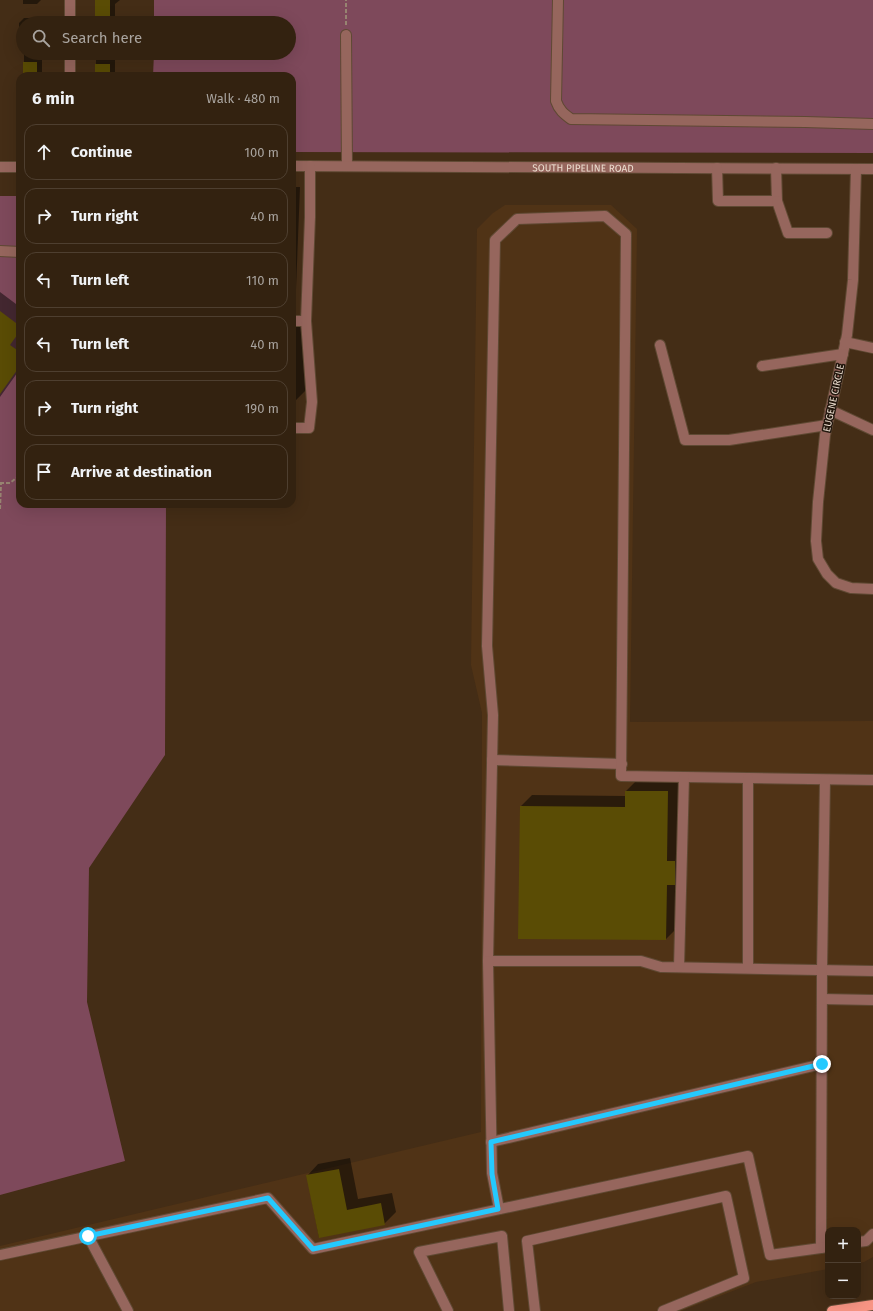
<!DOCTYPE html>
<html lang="en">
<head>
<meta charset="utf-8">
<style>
	body { margin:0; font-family:"Fira Sans",sans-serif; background:#3e2f1e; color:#f1f3f6 }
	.controls { position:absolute; right:12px; bottom:12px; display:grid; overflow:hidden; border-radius:8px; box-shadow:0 4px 16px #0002 }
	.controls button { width:36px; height:36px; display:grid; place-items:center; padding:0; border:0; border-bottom:1px solid #4e3f30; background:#332210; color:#f1f3f6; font:20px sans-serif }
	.stop { position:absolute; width:12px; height:12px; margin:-9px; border:3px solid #25c9fe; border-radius:50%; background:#fff }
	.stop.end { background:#25c9fe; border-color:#fff; box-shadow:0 1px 4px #0008 }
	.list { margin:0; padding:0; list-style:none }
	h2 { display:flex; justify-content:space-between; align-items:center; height:52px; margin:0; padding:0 16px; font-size:17px }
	h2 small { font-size:13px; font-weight:400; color:#a9a49f }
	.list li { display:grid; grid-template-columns:26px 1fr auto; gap:12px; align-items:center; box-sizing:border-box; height:56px; margin:0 8px 8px; padding:0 8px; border:1px solid #4e3f30; border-radius:12px }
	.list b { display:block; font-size:15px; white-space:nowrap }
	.list em { font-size:13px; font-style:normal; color:#a9a49f }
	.icon { flex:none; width:22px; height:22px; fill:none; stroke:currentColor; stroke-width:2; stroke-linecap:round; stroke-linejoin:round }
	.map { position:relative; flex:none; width:873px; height:1311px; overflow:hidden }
	.search { position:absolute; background:#332210; box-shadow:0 4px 16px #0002; left:16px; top:16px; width:280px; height:44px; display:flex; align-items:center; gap:10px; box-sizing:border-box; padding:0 14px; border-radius:22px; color:#a9a49f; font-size:15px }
	.panel { position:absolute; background:#332210; box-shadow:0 4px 16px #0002; left:16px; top:72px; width:280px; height:436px; border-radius:12px }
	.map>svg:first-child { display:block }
</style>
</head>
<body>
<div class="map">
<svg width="873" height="1311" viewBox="0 0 873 1311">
	<rect width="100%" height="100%" fill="#442d16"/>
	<!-- built -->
	<path fill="#503316" d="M505,205h106l26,24 -7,493 243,-1v536l-9,5 -6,1v-33h-30v39l-72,13 -75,29h-681v-65l481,-114 1,-419 -11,-48 6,-436 16,-16z"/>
	<!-- green -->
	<path fill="#7e495b" d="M154,0h719v153l-581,-1v-76h-139l1,-23h135v-30h-135z
		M0,196h20v308h146l-1,251 -76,113 -2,134 38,159 -125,34z"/>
	<!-- shadow -->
	<path fill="#0007" d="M23,0h18l-4,4h-14z
		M96,0h24l-5,4v19h-19z
		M24,18h19v5h-20v22h-4v-22z
		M24,53h18v23h-18z
		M96,53h19v23h-19z
		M292,187h8l-4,102 -4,5z
		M0,292l20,15v62l-20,28z
		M292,327h15l-1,63 -11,11h-3z
		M637,780l42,1 -2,147 -11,11 -147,-1 2,-132 11,-11 94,1v-5z
		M350,1158l8,41 34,-6 4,19 -12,12 -65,13 -12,-61 11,-12z"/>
	<!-- building -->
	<path fill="#5a4c05" d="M95,0h15v23h-15z
		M23,62h14v14h-14z
		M95,64h15v12h-15z
		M0,311l20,15v5l-10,14 10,7v14l-20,28z
		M625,791h43l-1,70h8v24h-8l-1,55 -148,-1 2,-133 105,1z
		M339,1169l8,41 34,-7 4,22 -66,13 -13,-63z"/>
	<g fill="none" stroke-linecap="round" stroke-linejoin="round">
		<defs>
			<g id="minor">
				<path d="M558,0l-2,101c3,9 8,13 15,18l234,3 68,2"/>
				<path d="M70,23v-23"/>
				<path d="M346,35l1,131"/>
				<path d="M70,76v-23"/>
				<path id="s1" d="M292,166l581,3"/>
				<path d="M0,167h20"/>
				<path d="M717,168l1,33h59l-1,-33"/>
				<path d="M856,169l-3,111 -6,55 -22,100 -7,67 -2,39 2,18 9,15 9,9 15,5 22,1"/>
				<path d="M777,201l11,32h39"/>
				<path d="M0,251l20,1"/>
				<path d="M292,321h14"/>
				<path d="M845,342l28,6"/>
				<path d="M660,345l25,95h44l98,-15"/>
				<path d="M762,366l81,-12"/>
				<path d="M830,410l43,20"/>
				<path d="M292,428h17l3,-26 -6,-81 4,-104v-51"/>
				<path d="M492,760l130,4"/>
				<path d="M873,780l-252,-4 5,-542 -21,-18 -88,3 -22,21 -8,406 6,69 -5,246h153l20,6 212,4"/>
				<path d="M488,961l4,212 7,36"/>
				<path d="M679,967l5,-190"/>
				<path d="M748,968v-190"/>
				<path d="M822,999l51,1"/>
				<path d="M491,1142l331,-78"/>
				<path d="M88,1236l40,75"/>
				<path d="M858,1242l8,-1 7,-7"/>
				<path d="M821,1248l1,-278 3,-190"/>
				<path d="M0,1255l268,-57 45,51 435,-93 22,99 58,-8"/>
				<path d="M448,1311l-29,-59 83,-16 7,75"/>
				<path d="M535,1311l-8,-70 199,-45 18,82 -81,33"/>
			</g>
			<path id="major" d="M832,1311l41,-6"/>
		</defs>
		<!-- minor casing -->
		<use href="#minor" stroke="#5f4933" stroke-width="12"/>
		<!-- major casing -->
		<use href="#major" stroke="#5f4933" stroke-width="12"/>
		<!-- path -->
		<path stroke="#978471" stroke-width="2" stroke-dasharray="4 2" stroke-linecap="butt" d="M346,25v-25
			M0,483h10l10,-8
			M0,509l1,-26"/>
		<!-- minor -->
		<use href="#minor" stroke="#96665d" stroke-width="10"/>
		<!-- major -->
		<use href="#major" stroke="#f89584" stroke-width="10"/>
	</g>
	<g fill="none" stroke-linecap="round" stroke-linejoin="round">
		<!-- route -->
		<path stroke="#25c9fe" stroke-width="5" d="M88,1236l180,-38 45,51 185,-40 -6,-35 -1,-32 331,-78"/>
	</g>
	<g text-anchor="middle" stroke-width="3" stroke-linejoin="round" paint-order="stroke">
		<!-- street labels -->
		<g font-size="10" fill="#ebdcce" stroke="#23180e">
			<text dy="4" stroke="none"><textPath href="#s1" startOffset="291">SOUTH PIPELINE ROAD</textPath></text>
			<text transform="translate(833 398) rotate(-78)" y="4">EUGENE CIRCLE</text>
		</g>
	</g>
</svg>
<div class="controls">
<button>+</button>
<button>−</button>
</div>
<div class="stop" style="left:88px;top:1236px"></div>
<div class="stop end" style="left:822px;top:1064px"></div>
<div class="search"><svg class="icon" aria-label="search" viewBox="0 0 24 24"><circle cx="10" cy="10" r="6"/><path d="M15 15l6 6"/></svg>Search here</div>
<section class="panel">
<h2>6 min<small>Walk · 480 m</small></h2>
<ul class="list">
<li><svg class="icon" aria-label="ahead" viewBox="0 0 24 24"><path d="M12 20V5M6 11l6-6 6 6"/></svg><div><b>Continue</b></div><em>100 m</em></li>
<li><svg class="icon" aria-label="right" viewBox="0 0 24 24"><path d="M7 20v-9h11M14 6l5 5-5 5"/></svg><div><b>Turn right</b></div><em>40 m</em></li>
<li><svg class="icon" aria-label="left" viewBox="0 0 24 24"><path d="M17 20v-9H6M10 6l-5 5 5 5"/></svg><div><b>Turn left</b></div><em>110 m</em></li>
<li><svg class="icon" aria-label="left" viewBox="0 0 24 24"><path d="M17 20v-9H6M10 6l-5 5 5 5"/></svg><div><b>Turn left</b></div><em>40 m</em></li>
<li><svg class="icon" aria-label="right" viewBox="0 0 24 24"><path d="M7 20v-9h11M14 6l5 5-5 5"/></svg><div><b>Turn right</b></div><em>190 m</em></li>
<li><svg class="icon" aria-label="arrive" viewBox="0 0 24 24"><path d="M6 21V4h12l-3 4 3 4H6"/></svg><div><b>Arrive at destination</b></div></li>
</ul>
</section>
</div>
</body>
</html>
